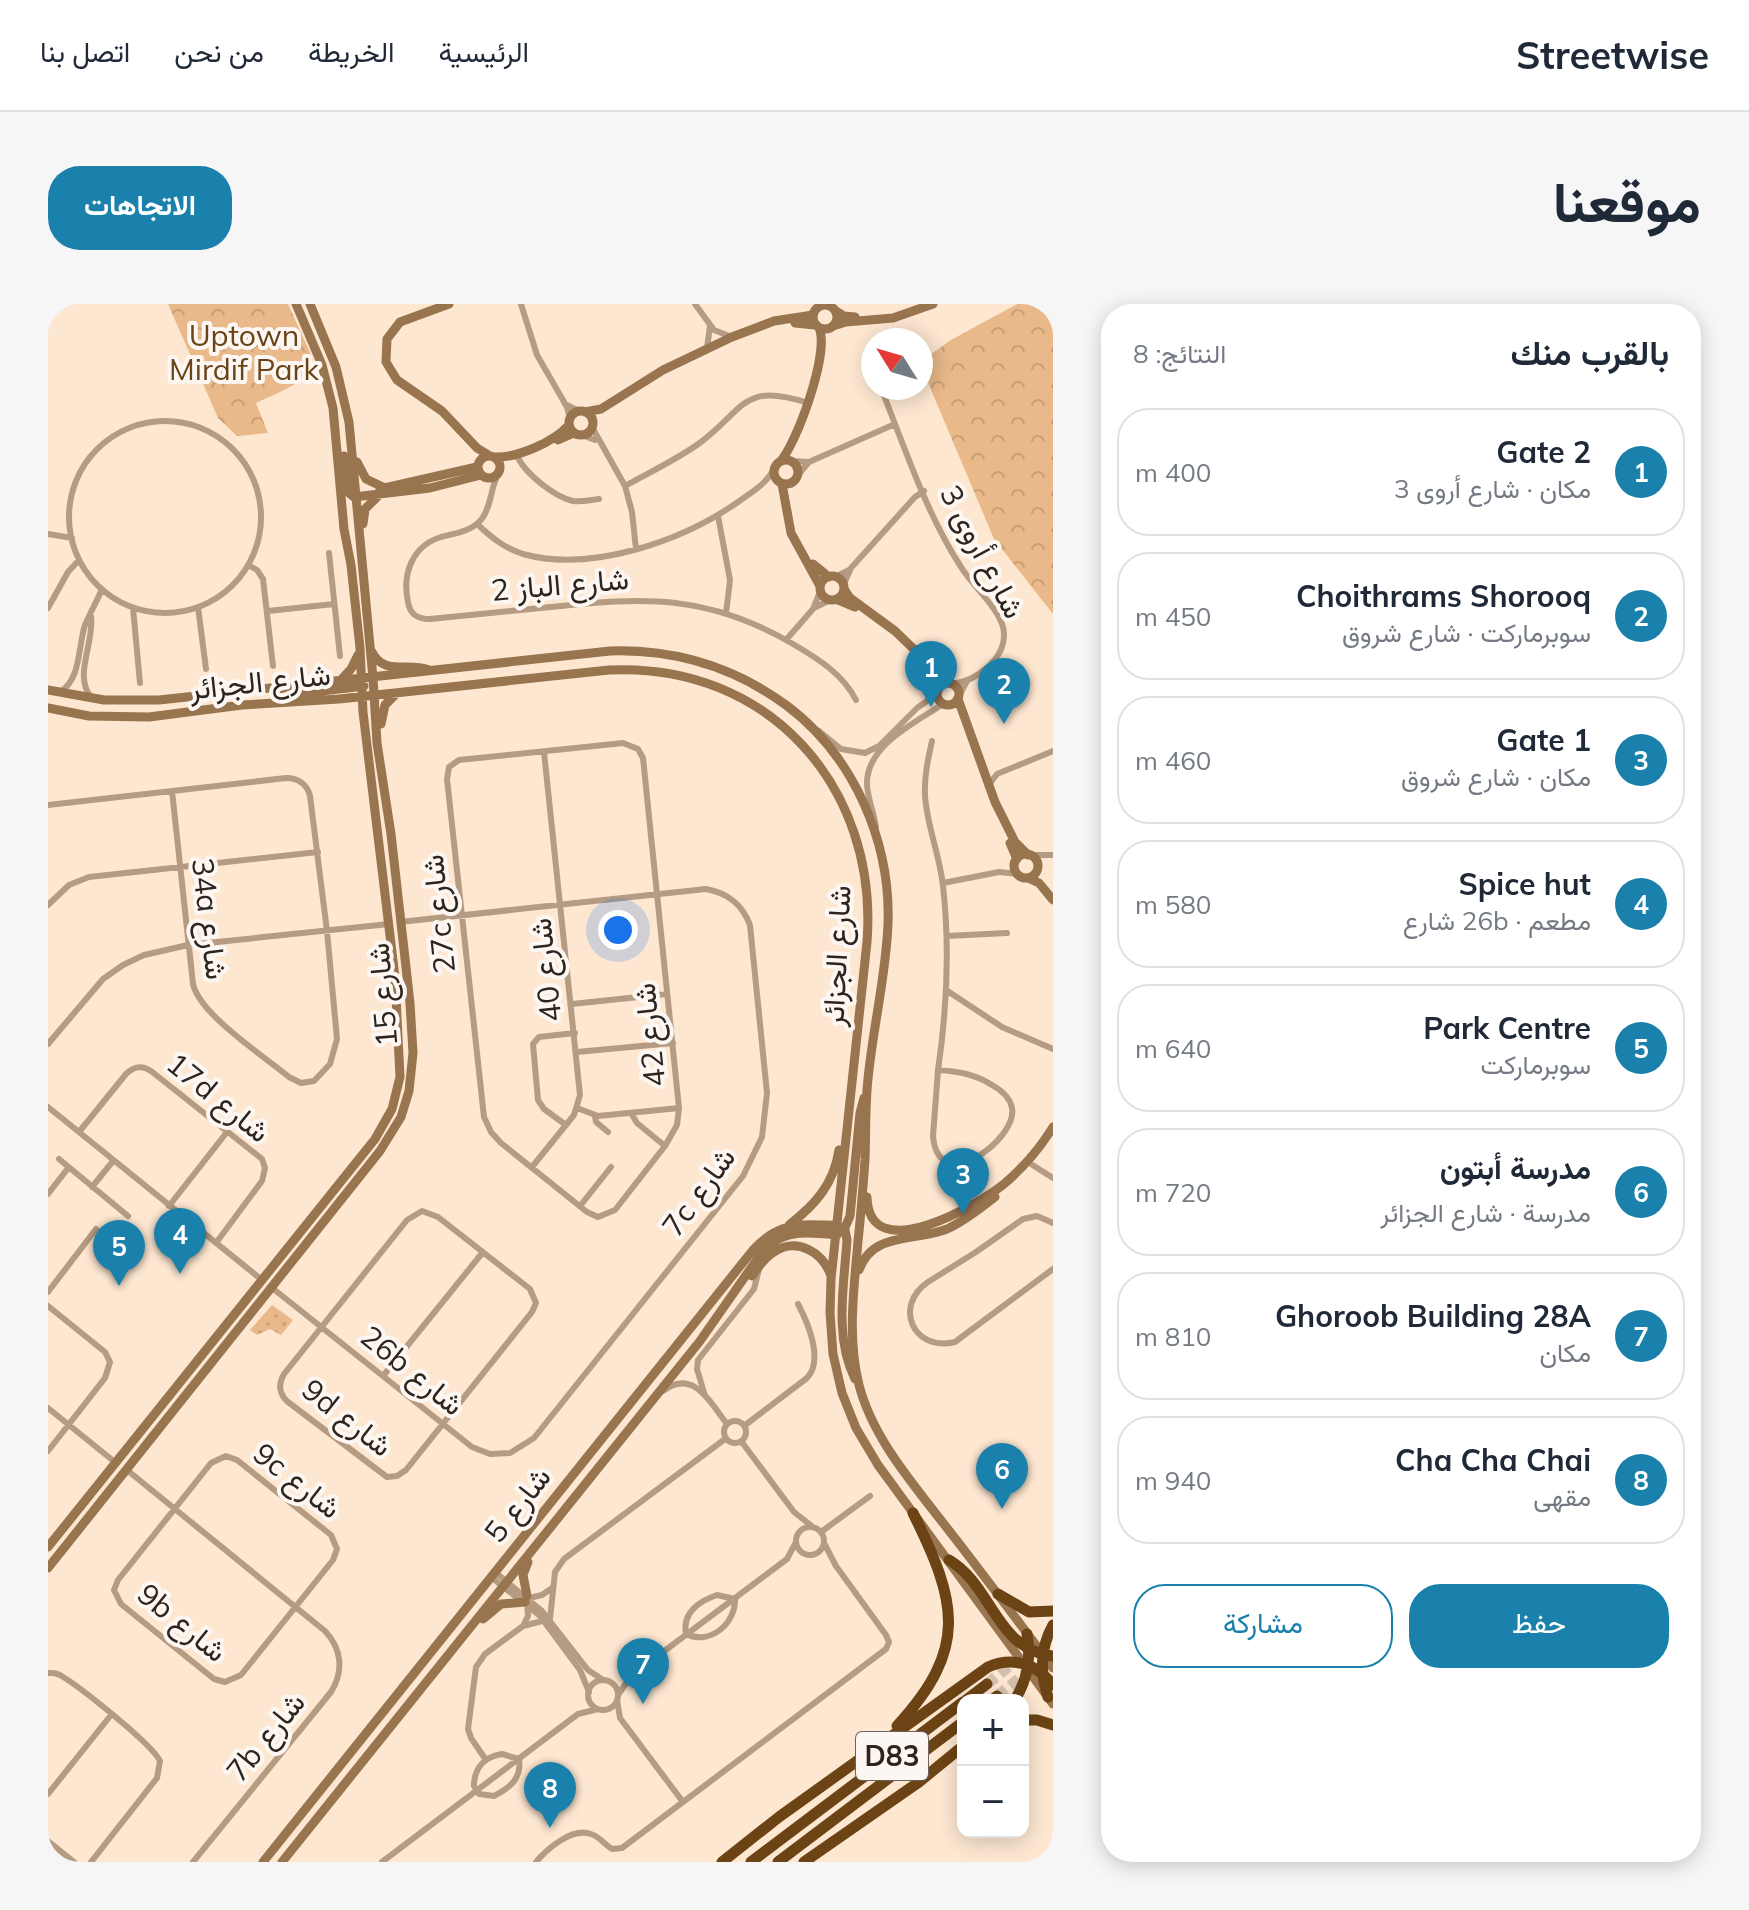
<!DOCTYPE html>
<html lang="ar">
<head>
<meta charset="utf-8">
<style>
	body { margin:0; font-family:Mulish,Vazirmatn,sans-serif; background:#f6f6f7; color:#1f2937; direction:rtl }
	.controls { position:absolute; right:24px; bottom:24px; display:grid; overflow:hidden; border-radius:16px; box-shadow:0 4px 20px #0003 }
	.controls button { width:72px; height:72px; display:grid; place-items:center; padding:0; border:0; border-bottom:2px solid #e0e1e3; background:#fff; color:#1f2937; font:40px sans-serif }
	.compass { position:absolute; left:813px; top:24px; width:72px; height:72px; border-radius:50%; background:#fff; box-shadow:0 4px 20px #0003; rotate:307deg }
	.you { position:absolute; left:570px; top:626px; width:28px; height:28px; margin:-20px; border:6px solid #fff; border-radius:50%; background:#1a73e8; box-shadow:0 0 0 12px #1a73e833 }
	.badge { display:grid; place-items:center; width:52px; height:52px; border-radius:50%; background:#1981ab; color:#fff; font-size:26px; font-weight:700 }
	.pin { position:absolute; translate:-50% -66px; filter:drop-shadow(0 2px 4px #0008) }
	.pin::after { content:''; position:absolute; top:42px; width:28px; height:24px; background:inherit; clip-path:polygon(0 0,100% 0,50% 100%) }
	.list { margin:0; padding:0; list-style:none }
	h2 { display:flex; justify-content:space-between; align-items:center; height:104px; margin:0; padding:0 32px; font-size:34px }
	h2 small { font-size:26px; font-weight:400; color:#747a83 }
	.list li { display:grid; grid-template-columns:52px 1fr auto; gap:24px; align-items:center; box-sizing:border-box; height:128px; margin:0 16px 16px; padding:0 16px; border:2px solid #e0e1e3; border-radius:32px }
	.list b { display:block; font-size:30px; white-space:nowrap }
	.list p { margin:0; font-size:26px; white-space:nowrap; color:#747a83 }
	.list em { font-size:26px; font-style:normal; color:#747a83 }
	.actions { display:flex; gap:16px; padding:24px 32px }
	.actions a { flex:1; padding:18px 0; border:2px solid #1981ab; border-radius:32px; text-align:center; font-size:28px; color:#1981ab }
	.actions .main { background:#1981ab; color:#fff }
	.map { position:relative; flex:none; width:1005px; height:1558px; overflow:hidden; direction:ltr; border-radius:32px }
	header { display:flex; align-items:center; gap:48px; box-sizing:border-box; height:112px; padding:0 40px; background:#fff; border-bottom:2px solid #e0e1e3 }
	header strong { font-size:38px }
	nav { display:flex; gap:44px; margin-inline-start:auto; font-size:28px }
	.intro { display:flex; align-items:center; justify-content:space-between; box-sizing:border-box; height:192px; padding:0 48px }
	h1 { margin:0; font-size:56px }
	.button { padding:20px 36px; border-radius:32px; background:#1981ab; color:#fff; font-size:28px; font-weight:700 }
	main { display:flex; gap:48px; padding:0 48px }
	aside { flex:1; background:#fff; border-radius:32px; box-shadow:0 4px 20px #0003 }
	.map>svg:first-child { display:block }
</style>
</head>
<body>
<header>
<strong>Streetwise</strong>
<nav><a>الرئيسية</a><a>الخريطة</a><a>من نحن</a><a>اتصل بنا</a></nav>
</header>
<div class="intro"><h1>موقعنا</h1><a class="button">الاتجاهات</a></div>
<main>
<aside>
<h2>بالقرب منك<small>النتائج: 8</small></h2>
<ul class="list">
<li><span class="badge">1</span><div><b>Gate 2</b><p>مكان · شارع أروى 3</p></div><em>400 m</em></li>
<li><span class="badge">2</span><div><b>Choithrams Shorooq</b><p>سوبرماركت · شارع شروق</p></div><em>450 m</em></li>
<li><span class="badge">3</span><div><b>Gate 1</b><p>مكان · شارع شروق</p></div><em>460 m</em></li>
<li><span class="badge">4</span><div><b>Spice hut</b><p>مطعم · 26b شارع</p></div><em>580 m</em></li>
<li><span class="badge">5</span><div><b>Park Centre</b><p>سوبرماركت</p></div><em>640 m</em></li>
<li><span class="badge">6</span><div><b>مدرسة أبتون</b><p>مدرسة · شارع الجزائر</p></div><em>720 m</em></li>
<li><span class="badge">7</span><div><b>Ghoroob Building 28A</b><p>مكان</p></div><em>810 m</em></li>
<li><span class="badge">8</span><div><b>Cha Cha Chai</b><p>مقهى</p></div><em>940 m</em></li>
</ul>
<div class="actions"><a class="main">حفظ</a><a>مشاركة</a></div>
</aside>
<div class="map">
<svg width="1005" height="1558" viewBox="0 0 1005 1558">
	<defs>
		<pattern id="grass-dots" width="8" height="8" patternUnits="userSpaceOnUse" patternTransform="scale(2)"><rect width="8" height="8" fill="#e9b98a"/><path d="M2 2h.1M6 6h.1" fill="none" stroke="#c89f77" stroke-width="1.8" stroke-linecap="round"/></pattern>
		<pattern id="forest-crowns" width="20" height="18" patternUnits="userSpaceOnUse" patternTransform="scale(2)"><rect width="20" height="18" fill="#e9b98a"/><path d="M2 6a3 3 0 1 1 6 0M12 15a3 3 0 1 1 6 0" fill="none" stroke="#c89f77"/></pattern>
	</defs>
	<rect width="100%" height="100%" fill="#fde7d1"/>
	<!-- grass -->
	<path fill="url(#grass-dots)" d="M224,1001l21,15 -12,15 -11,-6 -13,6 -7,-5z"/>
	<!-- forest -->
	<path fill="url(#forest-crowns)" d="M120,0h120l25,55c-8,26 -34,33 -57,44l12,30 -31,3 -19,-18z
		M969,0h36v310l-59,-75 -73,-173v-5l30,-21z"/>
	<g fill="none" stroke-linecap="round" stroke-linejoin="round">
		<!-- highway-tunnel -->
		<path stroke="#d3c0ad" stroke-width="11" stroke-dasharray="11 5.5" stroke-linecap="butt" d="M939,1380l30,-24
			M949,1392l31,-24"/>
		<!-- street -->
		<path stroke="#b49b82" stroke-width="6" d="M473,0l16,51 30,52 3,12
			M647,0l19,26 18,7
			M659,44l3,-22
			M833,84c24,60 45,125 80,179 12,20 42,44 43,66 1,27 -29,49 -53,51
			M517,100l14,7
			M21 213a96 96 0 1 1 192 0a96 96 0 1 1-192 0Z
			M544,123l33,59 7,26 4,37
			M534,131l13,5
			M470,154c9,17 37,39 55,43 9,1 17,-1 26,-2
			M743,157l18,1
			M450,170c-8,15 -6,32 -17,46 -11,12 -25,13 -40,17 -29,9 -39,37 -33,65 2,13 10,17 22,17 40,-4 81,-8 121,-12 94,-10 157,-13 242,37 24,14 50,30 63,56
			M750,171l11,-13 86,-38
			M577,182c25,-14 53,-27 76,-44 45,-34 41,-60 107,-39
			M670,212l12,64 -4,34
			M429,220c14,13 27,24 46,30 68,19 159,-13 215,-52 14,-10 28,-18 36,-33
			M0,230l24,4
			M281,249l11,103
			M200,261l9,5 6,9 10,87
			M787,273l14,-7
			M795,282l8,-18 64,-71 9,-6
			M150,303l8,62
			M768,303l14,-7
			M0,304l20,-36 11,-12
			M85,304l7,75
			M220,307l66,-7
			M43,312c4,25 -18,60 0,81
			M738,336l27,-31 7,-17
			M13,387c20,-12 17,-45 24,-66 5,-12 12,-24 17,-36
			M911,392l8,-15
			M771,427l22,18 24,4 14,-7 38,-38 20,-14
			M884,437c-4,18 -8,36 -7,55 2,30 15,60 18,90 7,62 4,123 -5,184
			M575,439l15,6 5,9 36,350 -2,17 -12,21 -50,64 -17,7 -11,-5 -86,-69 -10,-11 -7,-15 -37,-338 2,-12 10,-7z
			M940,482l9,-12 56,-23
			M0,501l238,-27c12,0 21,6 24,18l17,135 10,108 -7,25 -16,17 -13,2 -12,-6c-25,-21 -89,-62 -96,-93l-21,-193
			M828,523c-2,-15 -9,-29 -9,-44 0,-38 48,-60 76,-79
			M983,551h22
			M895,579l56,-11 19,2
			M0,601l21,-20 20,-8 229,-25
			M899,632l60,-3
			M898,686l56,37 51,22
			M524,700l95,-10
			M0,740l55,-65 20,-14 21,-10 44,-10 201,-21
			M529,748l96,-9
			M890,766c19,1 39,5 54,15 9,5 18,12 20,23 6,31 -74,90 -79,28z
			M0,803l214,173
			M529,804l21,8 81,-8
			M583,809l6,10 28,23
			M547,812l1,6 12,10
			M518,821l-22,-16 -6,-9 -5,-56 6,-7 36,-4
			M31,828l47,-58c8,-8 16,-9 25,-3l111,88 3,9 -3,13 -46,62
			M11,855l69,57
			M983,860l22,14
			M484,863l42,-52 6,-20 -36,-343
			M44,883l21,-26
			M0,890l21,-27
			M121,902l58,-74
			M532,902l31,-39
			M374,907l16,6 92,72 6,14 -4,9 -126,158 -9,6 -10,1 -99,-75c-9,-8 -10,-18 -4,-28l123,-154z
			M1005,919l-16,-7 -14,3 -47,33 -48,30c-35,24 -15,70 27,60l98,-73
			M223,983l201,160 18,7 20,-1 24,-15 209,-262 19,-39 5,-44 -17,-168c-8,-21 -22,-32 -44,-36l-306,33
			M0,988l48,-63
			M0,1002l57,46 5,10 -5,16 -57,73
			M335,1072l100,-124
			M615,1087c30,-23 47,11 64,33
			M657,1092l-8,-27 1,-9 56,-71 5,-20
			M0,1104l68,55
			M676 1128a11 11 0 1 1 22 0a11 11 0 1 1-22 0Z
			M696,1122l63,-48c17,-18 1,-55 -9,-74
			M693,1137l53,71 19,15
			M178,1152l11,4 94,75 6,14 -4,11 -92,115 -16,7 -11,-3 -93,-75 -7,-14 4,-10 93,-117z
			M79,1166l198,161c17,18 19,40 6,61l-138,170
			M748 1237a14 14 0 1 1 28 0a14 14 0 1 1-28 0Z
			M773,1228l49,-36
			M447,1268l47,39 46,59 15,10
			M443,1273l49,39 40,54 9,22
			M669,1291l18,4c1,24 -25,47 -49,35 -4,-21 13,-33 31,-39z
			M481,1294l13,-3 10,-7
			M475,1322l5,-10 -1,-12
			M0,1369c6,0 6,-1 12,2 19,11 92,69 100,86l-3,17 -66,84
			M540 1391a15 15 0 1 1 30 0a15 15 0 1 1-30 0Z
			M570,1391l13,-19 156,-117 9,-17
			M569,1396l3,18 63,84
			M454,1450l17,5c3,19 -9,29 -25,37l-15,-2 -5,-8c0,-18 10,-29 28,-32z
			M438,1456l-15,-22 -3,-9 8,-62 9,-13 38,-28 27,-7 5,-47 9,-13 161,-120
			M0,1490l63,-79
			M0,1537l26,21
			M334,1558l196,-148 20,-5
			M488,1558c11,-13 36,-35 55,-28 9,3 14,11 21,15l10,-1 264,-199 3,-7 -3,-7 -50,-69 -12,-23"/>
		<!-- secondary -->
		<path stroke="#98744f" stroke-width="9" d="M401,0l-49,18 -13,17 -1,23 11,18 45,31 35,37 13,8
			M765 13a12 12 0 1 1 24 0a12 12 0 1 1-24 0Z
			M788,7l8,5 11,1
			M747,19l20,2
			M785,22l13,-4 47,-4 40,-14
			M521 119a12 12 0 1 1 24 0a12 12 0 1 1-24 0Z
			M537,108l16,-3 62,-39 69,-33 42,-16 39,-6
			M510,136l16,-7
			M430 163a11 11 0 1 1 22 0a11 11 0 1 1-22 0Z
			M296,152l4,36 6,5 76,-9 51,-13
			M447,153c22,1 59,-15 74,-32
			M726 168a12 12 0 1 1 24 0a12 12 0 1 1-24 0Z
			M309,158l9,17 19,9
			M732,158c17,-19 50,-110 39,-134
			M734,180l9,49 29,53
			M332,185l97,-22
			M315,220l2,-15 13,-13
			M765,260l16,13
			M772 284a12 12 0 1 1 24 0a12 12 0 1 1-24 0Z
			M796,285l6,9 45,33 54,52
			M788,295l19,8
			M324,348c12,24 35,10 57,18
			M881,368l6,8 3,11
			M292,377l11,-12 7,-14
			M889 390a11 11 0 1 1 22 0a11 11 0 1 1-22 0Z
			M0,386l56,10h55l451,-49c65,-2 124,16 176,54 67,50 105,136 102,219 -2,52 -15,103 -20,155 -3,27 -2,54 -3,81 -2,27 -4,54 -7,81 -4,48 -11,96 1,144 14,54 55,100 88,143 36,46 71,93 106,140
			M232,392l84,-10
			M910,395l37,103 20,40 13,13
			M0,404l41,8 60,1 93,-12 97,-6 270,-29c159,-8 270,117 258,272l-36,337 -1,34 3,41 9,39 14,35 22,37 175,239
			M333,420l4,-19 12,-12
			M962,539l7,16
			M966 562a12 12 0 1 1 24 0a12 12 0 1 1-24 0Z
			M980,574l11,5 14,17
			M819,893c2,72 111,8 137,-13 19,-16 36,-36 49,-57
			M741,921c26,-20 45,-41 50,-75
			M795,928l7,-16 10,-103 4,-15
			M811,966c14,-39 56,-28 88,-41 18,-8 32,-20 48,-32
			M704,972c6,-9 13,-19 22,-24 23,-15 49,0 57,24
			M0,1243l327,-408 17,-30 8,-32 -5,-100 -32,-265 -3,-64 -9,-83 -7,-36 -11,-121 -11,-43 -26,-61
			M0,1264l332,-417 21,-34 8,-26 4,-38 -3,-50 -19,-169 -14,-91 -4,-65 -24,-256 -13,-55 -26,-63
			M479,1292l-4,-21 5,-13
			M435,1315l18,-15 24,-2
			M215,1558l490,-612c20,-22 39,-27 68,-25 9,0 16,-1 24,5l2,10c-3,45 -13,97 8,139
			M234,1558l418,-521 65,-93c22,-19 45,-16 72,-13"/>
		<!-- highway -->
		<path stroke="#6b4314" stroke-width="11" d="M901,1256c44,26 46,89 104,96
			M950,1290l31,18 24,-1
			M1000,1393c-8,-24 -8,-49 5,-72
			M918,1396l21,-16
			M944,1396l5,-4
			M967,1396c13,-22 16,-41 12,-66
			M975,1416h14l16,5
			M849,1422c72,-78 60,-124 16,-213
			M674,1558l57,-45 209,-150c25,-11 49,-3 65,18
			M703,1558l212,-160
			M730,1558l185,-140
			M756,1558l115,-80 44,-36"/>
	</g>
	<g text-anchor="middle" stroke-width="8" stroke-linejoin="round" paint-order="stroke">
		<!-- shield labels -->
		<rect fill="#fcf7f3" stroke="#6b645d" stroke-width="2" x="808" y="1428" width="72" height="48" rx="6"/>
		<g font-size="28" font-weight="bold" fill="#2d251d">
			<text x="844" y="1462">D83</text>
		</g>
		<!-- park labels -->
		<g font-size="30" fill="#6a4316" stroke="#fcf7f3">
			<text x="196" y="42">Uptown<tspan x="196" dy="34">Mirdif Park</tspan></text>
		</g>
		<!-- street labels -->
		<g font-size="30" fill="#2d251d" stroke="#fcf7f3">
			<text transform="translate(934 248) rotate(62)" y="10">شارع أروى 3</text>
			<text transform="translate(512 281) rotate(-5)" y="10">شارع الباز 2</text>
			<text transform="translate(212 378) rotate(-6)" y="10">شارع الجزائر</text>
			<text transform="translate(391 610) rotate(-96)" y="10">27c شارع</text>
			<text transform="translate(161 615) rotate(83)" y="10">34a شارع</text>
			<text transform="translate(789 652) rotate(-87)" y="10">شارع الجزائر</text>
			<text transform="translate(498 666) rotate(-96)" y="10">شارع 40</text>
			<text transform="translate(335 691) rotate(-95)" y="10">شارع 15</text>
			<text transform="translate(602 731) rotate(-96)" y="10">شارع 42</text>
			<text transform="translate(170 794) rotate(39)" y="10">17d شارع</text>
			<text transform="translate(651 888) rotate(-54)" y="10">7c شارع</text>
			<text transform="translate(364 1067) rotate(39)" y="10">26b شارع</text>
			<text transform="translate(299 1114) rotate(38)" y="10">9d شارع</text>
			<text transform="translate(249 1177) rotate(38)" y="10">9c شارع</text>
			<text transform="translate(470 1201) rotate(-52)" y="10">شارع 5</text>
			<text transform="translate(134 1319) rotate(39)" y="10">9b شارع</text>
			<text transform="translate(218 1433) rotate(-51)" y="10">7b شارع</text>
		</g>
	</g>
</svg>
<div class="controls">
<button>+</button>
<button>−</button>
</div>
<svg class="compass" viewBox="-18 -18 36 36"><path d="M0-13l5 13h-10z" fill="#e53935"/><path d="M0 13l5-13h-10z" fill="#747a83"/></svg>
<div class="you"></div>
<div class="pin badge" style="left:883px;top:403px">1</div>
<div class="pin badge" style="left:956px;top:420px">2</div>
<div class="pin badge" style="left:915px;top:910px">3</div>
<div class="pin badge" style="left:132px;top:970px">4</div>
<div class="pin badge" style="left:71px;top:982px">5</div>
<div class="pin badge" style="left:954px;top:1205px">6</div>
<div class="pin badge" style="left:595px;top:1400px">7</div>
<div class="pin badge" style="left:502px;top:1524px">8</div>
</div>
</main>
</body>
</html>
